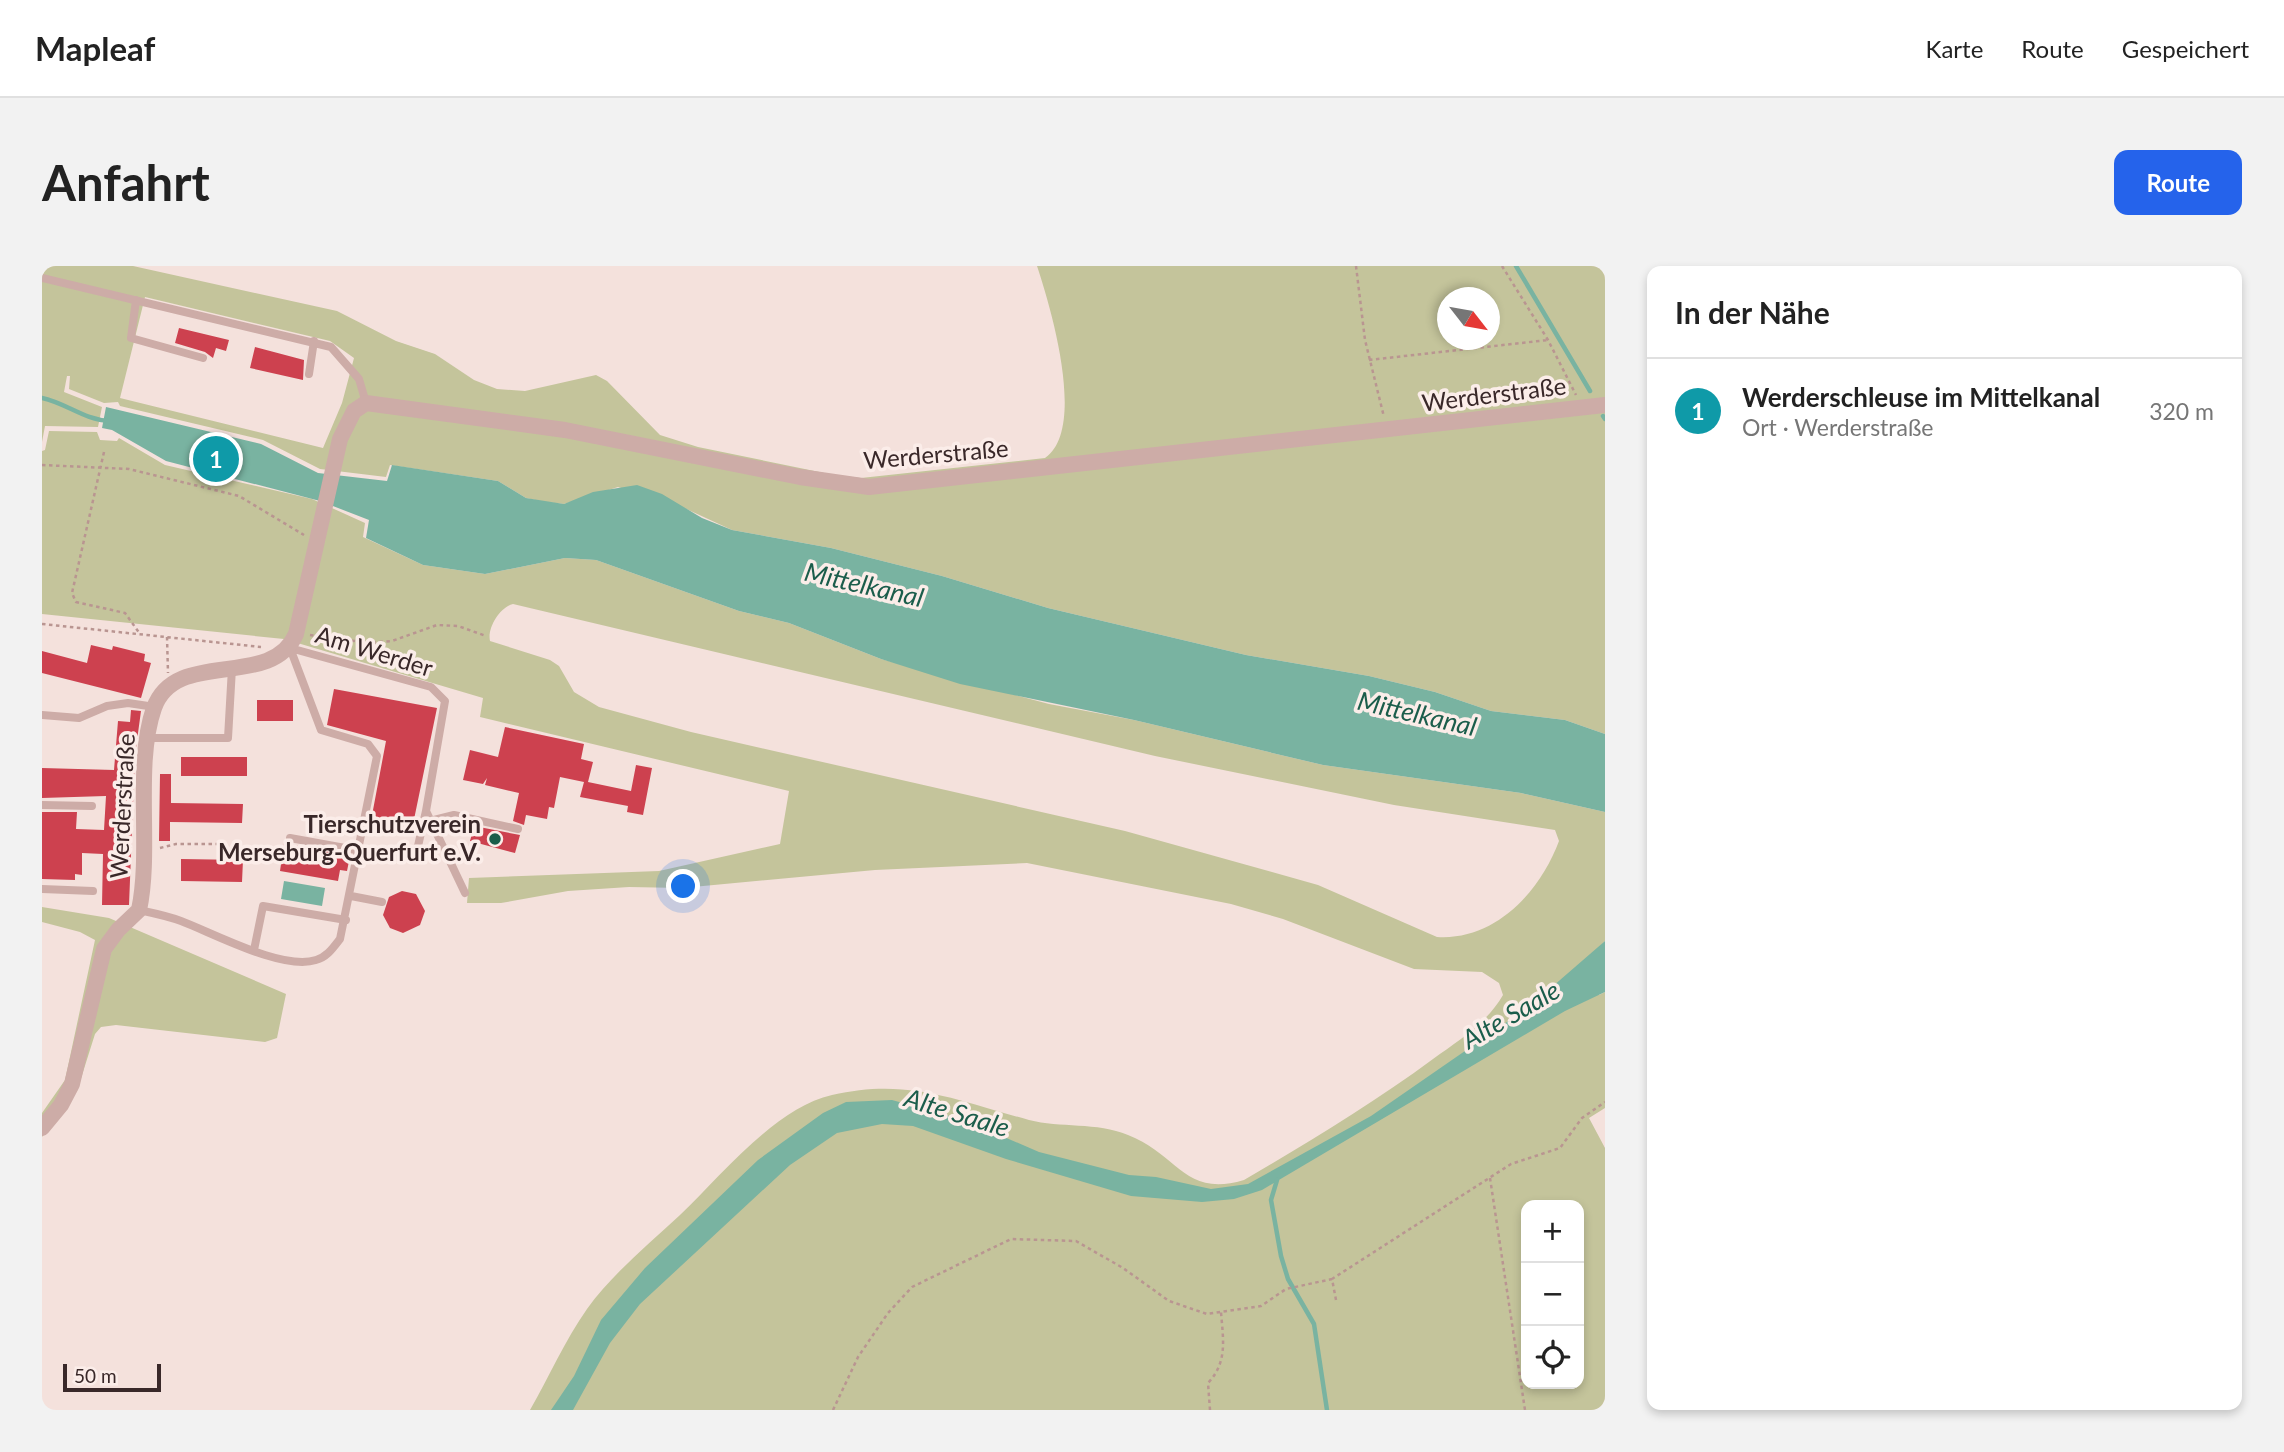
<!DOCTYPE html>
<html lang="de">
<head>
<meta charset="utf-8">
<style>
	body { margin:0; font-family:Lato,sans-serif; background:#f2f2f2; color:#222 }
	.controls { position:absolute; right:21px; bottom:21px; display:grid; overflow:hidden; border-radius:14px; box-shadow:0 4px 10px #0003 }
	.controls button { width:63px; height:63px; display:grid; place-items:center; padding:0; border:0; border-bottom:2px solid #e0e0e0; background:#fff; color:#222; font:35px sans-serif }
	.compass { position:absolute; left:1395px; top:21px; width:63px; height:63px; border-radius:50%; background:#fff; box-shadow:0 4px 10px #0003; rotate:121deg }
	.scale { position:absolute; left:21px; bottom:18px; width:98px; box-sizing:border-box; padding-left:7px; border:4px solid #392829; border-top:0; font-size:19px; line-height:24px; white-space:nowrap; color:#392829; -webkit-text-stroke:5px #fbede9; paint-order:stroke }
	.you { position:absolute; left:642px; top:621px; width:24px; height:24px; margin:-18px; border:5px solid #fff; border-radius:50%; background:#1a73e8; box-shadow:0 0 0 10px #1a73e833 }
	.badge { display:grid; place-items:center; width:46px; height:46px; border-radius:50%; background:#2563eb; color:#fff; font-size:23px; font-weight:700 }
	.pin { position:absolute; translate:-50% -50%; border:4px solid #fff; box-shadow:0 2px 7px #0006 }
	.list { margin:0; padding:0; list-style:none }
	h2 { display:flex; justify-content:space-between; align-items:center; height:91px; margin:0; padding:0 28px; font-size:30px }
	h2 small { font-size:23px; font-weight:400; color:#767676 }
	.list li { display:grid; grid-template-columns:46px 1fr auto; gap:21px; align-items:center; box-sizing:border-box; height:105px; padding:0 28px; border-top:2px solid #e0e0e0 }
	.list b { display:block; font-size:26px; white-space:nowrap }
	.list p { margin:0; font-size:23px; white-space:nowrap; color:#767676 }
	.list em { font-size:23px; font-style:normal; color:#767676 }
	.icon { flex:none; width:38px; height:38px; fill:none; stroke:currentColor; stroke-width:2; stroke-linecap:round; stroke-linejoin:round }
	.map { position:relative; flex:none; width:1563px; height:1144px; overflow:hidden; border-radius:14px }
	header { display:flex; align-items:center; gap:42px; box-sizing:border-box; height:98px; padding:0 35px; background:#fff; border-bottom:2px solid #e0e0e0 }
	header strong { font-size:33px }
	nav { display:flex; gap:38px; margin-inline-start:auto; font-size:24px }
	.intro { display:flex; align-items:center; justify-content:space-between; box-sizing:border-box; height:168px; padding:0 42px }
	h1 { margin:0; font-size:49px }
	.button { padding:18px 32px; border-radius:14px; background:#2563eb; color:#fff; font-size:24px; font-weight:700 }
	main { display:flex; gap:42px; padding:0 42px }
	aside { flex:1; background:#fff; border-radius:14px; box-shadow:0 4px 10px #0003 }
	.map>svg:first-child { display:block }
</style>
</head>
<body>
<header>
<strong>Mapleaf</strong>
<nav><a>Karte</a><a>Route</a><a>Gespeichert</a></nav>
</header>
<div class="intro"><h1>Anfahrt</h1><a class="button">Route</a></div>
<main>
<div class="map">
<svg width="1563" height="1144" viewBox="0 0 1563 1144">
	<rect width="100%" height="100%" fill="#f4e1dc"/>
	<!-- green -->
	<path fill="#c4c49b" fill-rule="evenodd" d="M0,0h91l204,45 59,30 39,13 39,26 23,9 28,2 71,-16 11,6 53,54 38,12 136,28 27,3 184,-20c42,-29 6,-150 -8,-192h564l4,5v463l-40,-14 -74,-9 -56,-19 -66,-16 -123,-21 -198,-47 -106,-32 -111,-28 -99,-18 -50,-23 -64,-20 -54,17 -19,-2 -19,-4 -28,-17 -108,-16 -4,12 -66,-8 -57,-29 -143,-34 -2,-4 -14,1 -35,-14 1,-13h-3l-3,16 38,15 -4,20 -53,-1 -3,16zM103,31l185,44 24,17 -12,45 -19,45 -203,-50zM1406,32h42v42h-42z
		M7,165l48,1 3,8 17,1 2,-3 46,27 147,34 53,24 -2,14 60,28 62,9 80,-16 31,2 143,51 50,12 92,36 168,45 85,16 189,45 198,28 84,19v129l-11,12 5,42 6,-3v116l-16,10 16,30v262h-1075c19,-33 35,-70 57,-101 25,-35 62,-65 93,-94 41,-39 95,-107 152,-120 76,-18 127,6 197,25 31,8 68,2 99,15 50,19 56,63 116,45 65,-38 128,-76 189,-121 25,-18 54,-36 70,-64l-4,-12 -17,-11 -68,-3 -131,-50 -52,-15 -204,-41 -152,7 -193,18 -53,-1 -61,4 -67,12h-34l2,-25 190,-7 121,-27 9,-53 -309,-74 3,-19 -199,-59 -242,-25v-163l3,-1zM471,338l642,152 239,49 161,25 4,11c-19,51 -64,100 -122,96l-119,-52 -46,-13 -147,-41 -434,-99 -92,-25 -25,-15 -15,-26 -9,-6 -60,-19c-3,-13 10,-34 23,-37zM1484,939h53v179h-53z
		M0,641l67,11 177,76 -9,44 -12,4 -149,-17 -15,2 -6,7 -18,57 -35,46v-24l23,-33 30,-140 -15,-8 -38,-10z"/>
	<!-- water -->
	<path fill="#79b3a1" d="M64,141l155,37 57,29 69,8 5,-16 106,16 28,17 38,6 29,-12 44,-7 25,9 40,24 30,12 99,18 111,28 106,32 198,47 123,21 66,16 56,19 74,9 40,14v78l-84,-19 -198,-28 -189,-45 -174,-36 -79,-25 -92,-36 -50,-12 -143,-51 -31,-2 -80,16 -62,-9 -57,-27 3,-18 -49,-19 -154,-40 -54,-31 -10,-2z
		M242,615l41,7 -3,18 -41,-7z
		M1563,675v51l-40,19 -303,179 -28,9 -32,3 -71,-6 -125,-37 -93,-33 -31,-2 -45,9 -47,32 -150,139 -30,39 -37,67h-22l23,-34 27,-56 44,-52 113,-108 65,-47 23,-11 46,-2 75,21 72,31 90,23 27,2 55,12 37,-5 123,-68 159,-110z"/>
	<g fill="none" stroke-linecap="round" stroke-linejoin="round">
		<!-- stream -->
		<path stroke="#79b3a1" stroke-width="4.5" d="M1474,0l74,125
			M0,132c24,5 42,22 68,23
			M1561,150l2,3
			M1235,914l-6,20 10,56 7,23 26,45 13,86"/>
	</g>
	<!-- building -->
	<path fill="#cd414f" d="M137,62l50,12 -3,11 -10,-3 -3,10 -8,-6 -30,-9z
		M213,81l49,13 -1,20 -53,-12z
		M49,379l21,5 1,-4 32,8 -1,7 7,2 -10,35 -99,-25v-22l45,12z
		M292,423l103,19 -26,126 -41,-8 16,-85 -59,-16z
		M215,434h36v21h-36z
		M89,444l10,1 -6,44 -6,150h-27l1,-51 -21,-1v22l-7,-1v6l-33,-1v-67h35l-1,17 28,1 2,-34 -64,2v-30l72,2 4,-49 12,1z
		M463,461l79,17 -3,15 12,3 -5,20 43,9 5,-26 16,3 -9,47 -16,-3 1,-6 -48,-9 4,-15 -24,-5 -6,31 -5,-1 -2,12 -21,-4 -2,10 -11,-4 6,-28 -34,-8 2,-7 -4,6 -20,-4 7,-30 28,7z
		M139,491h66v19h-66z
		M118,508h11v29l72,1 -1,19 -72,-1v19h-11z
		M432,560l46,9 -5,18 -45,-12z
		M242,577l66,13 -3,15 -7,-1 -2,11 -58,-10z
		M139,593l62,1 -1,22 -61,-1z
		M360,625l14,3 9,17 -5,14 -17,8 -13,-5 -7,-13 6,-18z"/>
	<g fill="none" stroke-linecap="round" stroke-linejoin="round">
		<!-- path -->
		<path stroke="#b99591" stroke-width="2.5" stroke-dasharray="3.5 3.5" stroke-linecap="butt" d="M1314,0l9,74 19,77
			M1460,0l46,74 28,55
			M1327,94l179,-20
			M62,186l-32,141 4,9 49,11 15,21
			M0,199l87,4 110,27 65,39
			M0,358l219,23
			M268,369l59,8 23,-2 45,-16 21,1 28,10
			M125,371l1,36
			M118,582l16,-4h53
			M1448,912l35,232
			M1294,1034l-4,-21 179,-115 49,-16 22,-30 23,-16
			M791,1144l25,-53 30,-44 24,-26 99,-48 65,2 47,27 46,33 38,13 54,-8 25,-17 46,-10
			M1168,1144l-2,-27c20,-21 15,-44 13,-71"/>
		<!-- service -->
		<path stroke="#cdaca7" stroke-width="8" d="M0,12l289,69 28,32 7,24
			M94,34l-5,38 72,20
			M267,108l5,-33
			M248,382l141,39 14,14 -19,110 39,82
			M0,449l37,3 28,-12 21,-3 27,4
			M107,472h79l4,-70
			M0,539l50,1
			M388,555l24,-6 64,14
			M248,572l110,20 10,-1 8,-11 8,-35
			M0,623l51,2
			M309,630l31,6
			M97,644c14,3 29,6 42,11 32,12 102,50 135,39 11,-3 17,-12 24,-21l37,-183 -9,-12 -47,-14 -31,-82
			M212,684l9,-44 83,14"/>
		<!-- minor -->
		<path stroke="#cdaca7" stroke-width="16" d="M0,862l19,-23 11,-21 32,-135 14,-19 21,-20c13,-60 -5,-145 15,-202 22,-61 117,-17 142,-74l44,-195 14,-28 12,-8 199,27 235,47 69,10 736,-82"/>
	</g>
	<!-- markers -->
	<circle fill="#1b5d4b" stroke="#fbede9" stroke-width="2.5" cx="453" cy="573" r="7"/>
	<g text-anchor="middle" stroke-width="7" stroke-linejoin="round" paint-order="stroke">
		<!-- street labels -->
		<g font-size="24" fill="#392829" stroke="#fbede9">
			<text transform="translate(1452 129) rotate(-7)" y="8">Werderstraße</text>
			<text transform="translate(894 189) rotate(-5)" y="8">Werderstraße</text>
			<text transform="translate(332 386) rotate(17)" y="8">Am Werder</text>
			<text transform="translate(81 540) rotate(-87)" y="8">Werderstraße</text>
		</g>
		<!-- poi labels -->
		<g font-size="24" font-weight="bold" fill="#392829" stroke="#fbede9" text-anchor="end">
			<text x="439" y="567">Tierschutzverein<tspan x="439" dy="28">Merseburg-Querfurt e.V.</tspan></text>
		</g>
		<!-- water labels -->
		<g font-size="26" font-style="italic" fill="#1b5d4b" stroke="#fbede9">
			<text transform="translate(822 319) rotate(13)" y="9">Mittelkanal</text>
			<text transform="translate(1375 448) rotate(13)" y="9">Mittelkanal</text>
			<text transform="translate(1469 749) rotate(-30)" y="9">Alte Saale</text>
			<text transform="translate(915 847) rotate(17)" y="9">Alte Saale</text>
		</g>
	</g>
</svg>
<div class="controls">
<button>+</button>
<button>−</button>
<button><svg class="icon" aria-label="locate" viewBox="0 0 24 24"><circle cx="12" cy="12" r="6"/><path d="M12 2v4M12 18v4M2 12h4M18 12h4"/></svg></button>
</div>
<svg class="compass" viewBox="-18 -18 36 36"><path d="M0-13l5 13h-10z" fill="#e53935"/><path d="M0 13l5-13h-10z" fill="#767676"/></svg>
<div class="scale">50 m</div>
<div class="you"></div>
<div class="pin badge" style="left:174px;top:193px;background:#0f9aa8">1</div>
</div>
<aside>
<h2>In der Nähe<small></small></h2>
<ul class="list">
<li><span class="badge" style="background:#0f9aa8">1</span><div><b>Werderschleuse im Mittelkanal</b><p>Ort · Werderstraße</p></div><em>320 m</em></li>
</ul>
</aside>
</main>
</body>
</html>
